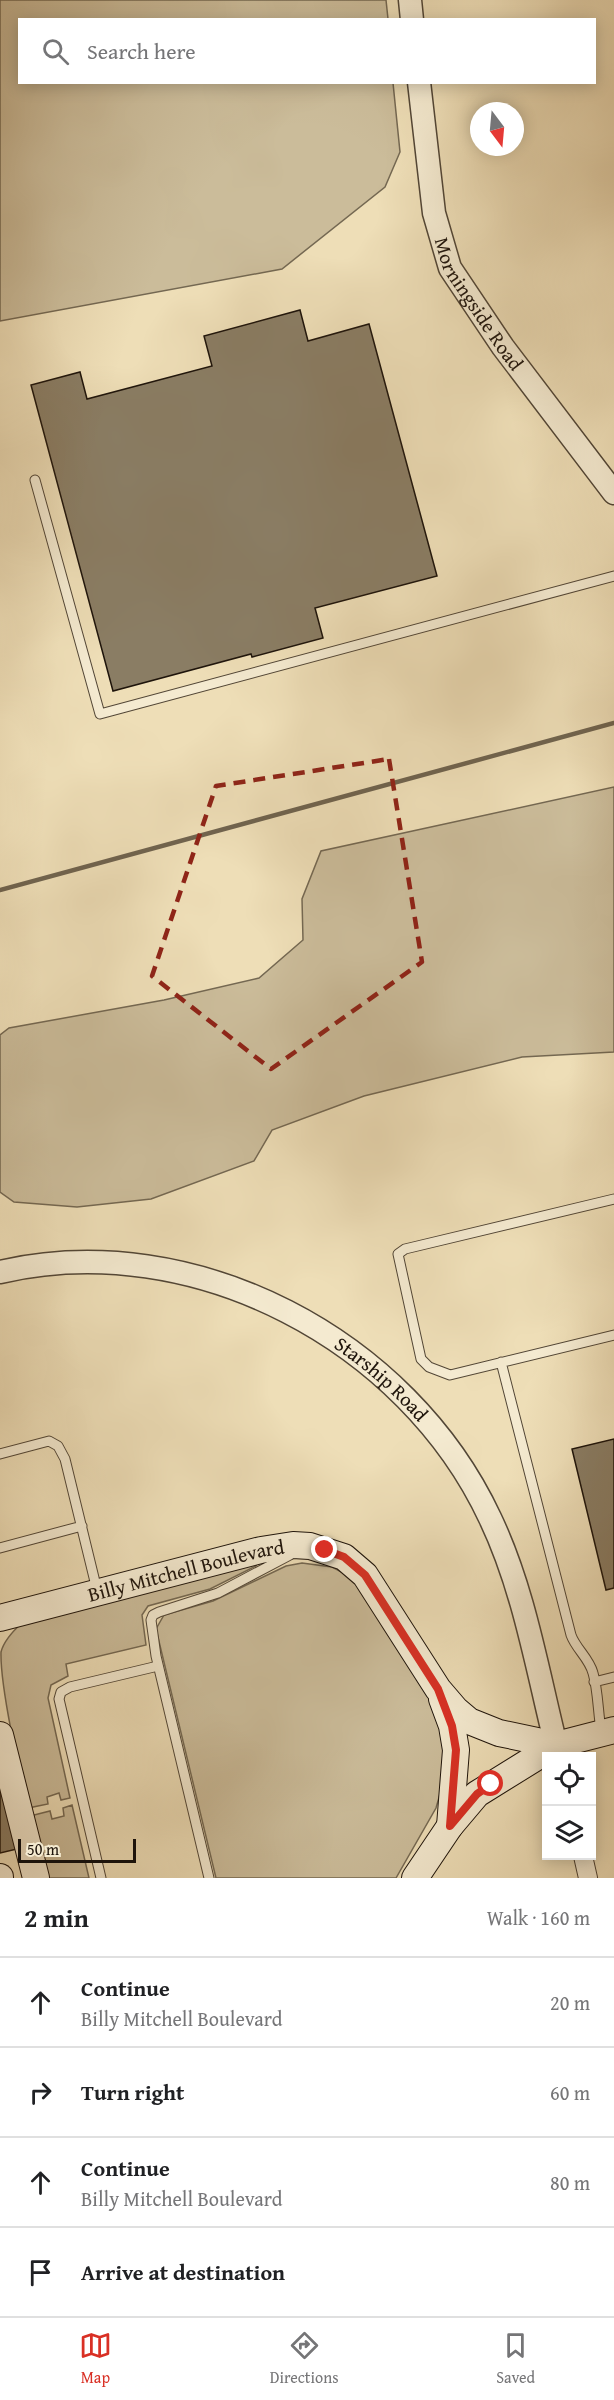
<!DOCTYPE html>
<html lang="en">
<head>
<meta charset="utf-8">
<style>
	body { margin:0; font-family:"Gentium Book Plus",serif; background:#f2f2f2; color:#202124 }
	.controls { position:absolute; right:18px; bottom:18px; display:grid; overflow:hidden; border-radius:0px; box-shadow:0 3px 15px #0003 }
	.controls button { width:54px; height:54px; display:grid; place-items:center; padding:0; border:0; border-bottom:2px solid #e0e0e0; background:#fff; color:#202124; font:30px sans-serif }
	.compass { position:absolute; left:470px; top:102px; width:54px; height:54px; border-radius:50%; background:#fff; box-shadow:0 3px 15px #0003; rotate:164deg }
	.scale { position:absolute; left:18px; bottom:15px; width:118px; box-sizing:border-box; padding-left:6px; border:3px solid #1e140b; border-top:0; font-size:16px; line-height:21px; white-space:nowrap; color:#1e140b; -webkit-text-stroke:4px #f4ead0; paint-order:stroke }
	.stop { position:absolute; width:18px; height:18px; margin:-14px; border:4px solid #d93025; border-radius:50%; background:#fff }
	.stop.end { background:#d93025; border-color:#fff; box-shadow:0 2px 6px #0008 }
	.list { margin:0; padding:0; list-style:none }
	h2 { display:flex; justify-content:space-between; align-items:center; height:78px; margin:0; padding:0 24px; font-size:26px }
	h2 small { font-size:20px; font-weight:400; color:#757577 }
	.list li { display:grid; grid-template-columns:39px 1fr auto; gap:18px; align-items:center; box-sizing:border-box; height:90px; padding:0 24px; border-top:2px solid #e0e0e0 }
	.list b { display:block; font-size:22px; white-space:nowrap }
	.list p { margin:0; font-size:20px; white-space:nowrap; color:#757577 }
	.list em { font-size:20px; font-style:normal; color:#757577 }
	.icon { flex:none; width:33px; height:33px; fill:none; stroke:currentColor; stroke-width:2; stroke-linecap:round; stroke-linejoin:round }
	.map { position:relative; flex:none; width:614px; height:1878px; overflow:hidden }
	.search { position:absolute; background:#fff; box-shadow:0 3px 15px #0003; left:18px; right:18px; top:18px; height:66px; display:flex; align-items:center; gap:15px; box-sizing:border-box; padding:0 21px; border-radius:0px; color:#757577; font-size:22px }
	.sheet { height:438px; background:#fff }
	nav { display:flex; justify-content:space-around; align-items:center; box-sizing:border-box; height:84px; border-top:2px solid #e0e0e0; background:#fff; font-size:16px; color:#757577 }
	nav a { display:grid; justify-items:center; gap:3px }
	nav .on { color:#d93025 }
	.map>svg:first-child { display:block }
</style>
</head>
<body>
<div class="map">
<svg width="614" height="1878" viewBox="0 0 614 1878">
	<rect width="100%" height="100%" fill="#eedeb7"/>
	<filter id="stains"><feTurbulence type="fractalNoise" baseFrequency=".00333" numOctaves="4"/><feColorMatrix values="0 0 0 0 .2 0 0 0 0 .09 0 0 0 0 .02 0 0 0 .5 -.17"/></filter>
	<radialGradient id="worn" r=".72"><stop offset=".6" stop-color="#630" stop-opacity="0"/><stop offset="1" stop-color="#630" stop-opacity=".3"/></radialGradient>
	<!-- green -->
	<path fill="#cbbc9a" stroke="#746852" stroke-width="1.5" d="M0,0h386l2,19 -368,1v62l373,1 7,69 -15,35 -103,82 -282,52z
		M614,787v265l-92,5 -158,39 -92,34 -18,31 -103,38 -74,8 -63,-5 -14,-10v-157l9,-7 155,-28 95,-22 44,-38 -1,-41 19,-48z
		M302,1563l30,4 25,13 78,121 9,45v34l-8,28 -40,70h-180l-60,-249 8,-14 49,-14 73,-35z
		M257,1564l-1,2 -46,23 -62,17 -6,9 4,30 -80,19 2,12 -17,9 -3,13 22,100 -9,2 -2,-7 -12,4 1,7 -20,4c-9,-37 -28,-122 -27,-156 3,-12 13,-22 22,-30z
		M72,1805l17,73h-44l-15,-62 20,-5 2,8 12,-3 -1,-8z"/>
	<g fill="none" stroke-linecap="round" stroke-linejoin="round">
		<!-- stream -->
		<path stroke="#70644f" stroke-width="4.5" d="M0,890l614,-167"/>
	</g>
	<!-- building -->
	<path fill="#8a7d64" stroke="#1e140b" stroke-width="1.5" d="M300,310l8,31 61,-17 68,252 -122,32 8,30 -71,19 -1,-3 -138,37 -82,-306 49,-13 7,27 125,-33 -8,-30z
		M614,1439v149l-8,2 -34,-141z
		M0,1780l17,69 -17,4z"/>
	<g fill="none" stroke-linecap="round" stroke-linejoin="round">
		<defs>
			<path id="service" d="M35,480l65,234 514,-138
				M614,1199l-209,50 -7,5 23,105 8,8 21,8 164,-40
				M501,1362l70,273c5,14 18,23 22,38 5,17 5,39 8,57
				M0,1454l49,-13 9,5 7,13 32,131
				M0,1548l82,-22
				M594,1682l20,-5
				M101,1878l-42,-179 2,-7 9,-5 88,-21
				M209,1878l-53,-222 -5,-36 2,-5 6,-3 59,-19 72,-38"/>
			<path id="minor" d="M583,1856l5,22"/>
			<g id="tertiary">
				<path d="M410,0l2,20"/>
				<path id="s1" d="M419,82l15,131 16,55 53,79 111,146"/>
				<path id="s2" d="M0,1272c194,-45 407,68 490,246 34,71 47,151 66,227"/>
			</g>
			<g id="secondary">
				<path id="s3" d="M0,1618l261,-68 32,-5 17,1 34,11 21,18 73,114 18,21 13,11 30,12 57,12"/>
				<path d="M442,1699l10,27 4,24 -6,76"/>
				<path d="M0,1735l36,143"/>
				<path d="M0,1877v1"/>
				<path d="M415,1878l35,-52 27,-32 79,-49 58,-15"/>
			</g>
		</defs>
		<!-- service casing -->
		<use href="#service" stroke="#524636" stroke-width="11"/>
		<!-- minor casing -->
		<use href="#minor" stroke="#524636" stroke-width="20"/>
		<!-- tertiary casing -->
		<use href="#tertiary" stroke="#524636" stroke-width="25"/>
		<!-- secondary casing -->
		<use href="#secondary" stroke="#1e140b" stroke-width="28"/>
		<!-- service -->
		<use href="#service" stroke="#f4ead0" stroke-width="9"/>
		<!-- minor -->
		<use href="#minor" stroke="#f4ead0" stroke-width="18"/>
		<!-- tertiary -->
		<use href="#tertiary" stroke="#f4ead0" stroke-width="22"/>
		<!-- secondary -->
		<use href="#secondary" stroke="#f4ead0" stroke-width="26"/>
	</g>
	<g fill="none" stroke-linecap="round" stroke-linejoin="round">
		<!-- route -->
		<path stroke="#d93025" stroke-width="8" d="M325,1550l19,7 21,18 73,114 14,37 4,24 -6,76 27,-32 14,-10"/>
	</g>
	<!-- marked area -->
	<path fill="none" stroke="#8f2418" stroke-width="4.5" stroke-dasharray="12 8" stroke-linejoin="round" d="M389,759l33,203 -151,107 -119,-93 64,-190z"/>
	<g text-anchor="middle" stroke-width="6" stroke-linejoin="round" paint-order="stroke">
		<!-- street labels -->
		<g font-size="20" fill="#1e140b" stroke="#f4ead0">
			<text dy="7" stroke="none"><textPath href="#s1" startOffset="234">Morningside Road</textPath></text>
			<text dy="7" stroke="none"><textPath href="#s2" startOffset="412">Starship Road</textPath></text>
			<text dy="7" stroke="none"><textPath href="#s3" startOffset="192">Billy Mitchell Boulevard</textPath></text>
		</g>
	</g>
	<rect width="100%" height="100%" filter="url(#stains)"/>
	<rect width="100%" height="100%" fill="url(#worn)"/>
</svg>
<div class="controls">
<button><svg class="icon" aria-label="locate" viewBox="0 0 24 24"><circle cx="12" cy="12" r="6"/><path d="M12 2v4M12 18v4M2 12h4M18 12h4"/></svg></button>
<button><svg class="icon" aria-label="layers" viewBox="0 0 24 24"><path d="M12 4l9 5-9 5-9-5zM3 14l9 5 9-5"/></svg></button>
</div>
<svg class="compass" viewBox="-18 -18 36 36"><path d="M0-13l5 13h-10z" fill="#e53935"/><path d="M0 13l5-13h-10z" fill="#757577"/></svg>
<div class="scale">50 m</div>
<div class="stop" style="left:491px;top:1784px"></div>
<div class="stop end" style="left:325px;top:1550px"></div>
<div class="search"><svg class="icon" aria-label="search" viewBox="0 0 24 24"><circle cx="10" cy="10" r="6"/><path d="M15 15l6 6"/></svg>Search here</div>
</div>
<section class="sheet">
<h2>2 min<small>Walk · 160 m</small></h2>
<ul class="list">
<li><svg class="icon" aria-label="ahead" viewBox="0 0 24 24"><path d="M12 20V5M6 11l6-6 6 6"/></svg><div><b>Continue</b><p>Billy Mitchell Boulevard</p></div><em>20 m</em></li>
<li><svg class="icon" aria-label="right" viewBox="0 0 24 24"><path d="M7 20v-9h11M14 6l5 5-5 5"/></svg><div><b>Turn right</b></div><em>60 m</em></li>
<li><svg class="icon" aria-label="ahead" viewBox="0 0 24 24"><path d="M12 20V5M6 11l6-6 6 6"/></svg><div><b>Continue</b><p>Billy Mitchell Boulevard</p></div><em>80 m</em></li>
<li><svg class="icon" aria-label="arrive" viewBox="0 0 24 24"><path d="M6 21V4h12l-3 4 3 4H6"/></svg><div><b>Arrive at destination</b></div></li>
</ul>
</section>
<nav>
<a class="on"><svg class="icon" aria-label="map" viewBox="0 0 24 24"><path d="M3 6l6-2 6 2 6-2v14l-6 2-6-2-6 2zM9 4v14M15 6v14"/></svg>Map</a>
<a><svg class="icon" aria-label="directions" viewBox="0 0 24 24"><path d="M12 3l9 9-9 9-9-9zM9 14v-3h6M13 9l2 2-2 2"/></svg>Directions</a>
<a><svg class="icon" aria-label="saved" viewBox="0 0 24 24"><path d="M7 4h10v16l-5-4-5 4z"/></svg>Saved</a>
</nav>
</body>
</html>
